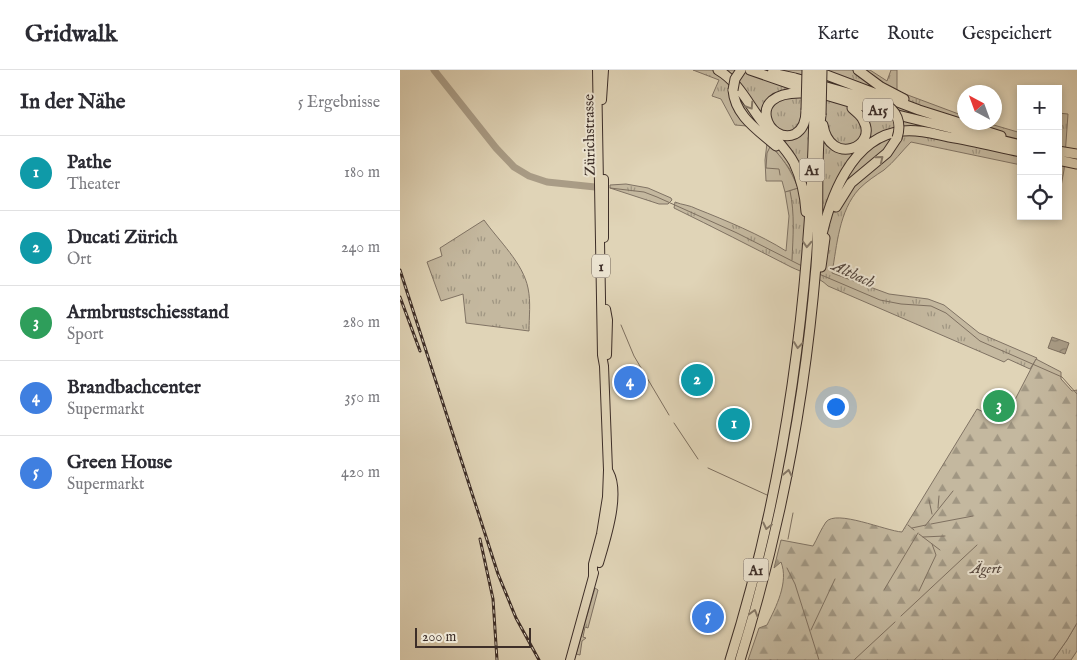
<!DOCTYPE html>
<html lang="de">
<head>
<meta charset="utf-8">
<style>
	body { margin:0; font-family:"IM FELL English",serif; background:#f2f2f3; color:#2b2b33 }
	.controls { position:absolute; right:15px; top:15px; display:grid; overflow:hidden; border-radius:0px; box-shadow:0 2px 8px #0003 }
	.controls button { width:45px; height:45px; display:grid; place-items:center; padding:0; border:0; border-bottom:1px solid #e1e1e2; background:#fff; color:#2b2b33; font:25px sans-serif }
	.compass { position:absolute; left:557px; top:15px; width:45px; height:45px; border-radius:50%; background:#fff; box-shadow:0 2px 8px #0003; rotate:319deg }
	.scale { position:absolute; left:15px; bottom:12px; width:116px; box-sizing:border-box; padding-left:5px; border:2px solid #3d2e28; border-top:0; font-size:14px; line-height:18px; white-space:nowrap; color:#3d2e28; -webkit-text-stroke:4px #ebe3d0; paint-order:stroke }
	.you { position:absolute; left:435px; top:336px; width:18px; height:18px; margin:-12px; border:4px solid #fff; border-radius:50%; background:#1a73e8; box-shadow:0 0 0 8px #1a73e833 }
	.badge { display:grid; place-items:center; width:32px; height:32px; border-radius:50%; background:#8f2418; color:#fff; font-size:16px; font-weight:700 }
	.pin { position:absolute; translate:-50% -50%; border:2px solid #fff; box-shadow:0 1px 5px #0006 }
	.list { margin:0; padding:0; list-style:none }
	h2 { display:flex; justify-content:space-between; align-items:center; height:65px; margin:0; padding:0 20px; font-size:21px }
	h2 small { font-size:16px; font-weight:400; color:#7c7c81 }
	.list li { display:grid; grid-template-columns:32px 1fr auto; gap:15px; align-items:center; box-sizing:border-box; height:75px; padding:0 20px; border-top:1px solid #e1e1e2 }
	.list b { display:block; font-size:19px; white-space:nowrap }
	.list p { margin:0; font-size:16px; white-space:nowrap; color:#7c7c81 }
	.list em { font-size:16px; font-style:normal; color:#7c7c81 }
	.icon { flex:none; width:28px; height:28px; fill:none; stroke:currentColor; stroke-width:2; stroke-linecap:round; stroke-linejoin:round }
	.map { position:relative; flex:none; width:677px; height:590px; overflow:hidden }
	header { display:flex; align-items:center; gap:30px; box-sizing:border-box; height:70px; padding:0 25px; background:#fff; border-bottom:1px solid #e1e1e2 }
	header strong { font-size:24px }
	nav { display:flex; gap:28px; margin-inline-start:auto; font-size:18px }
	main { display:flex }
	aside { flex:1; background:#fff }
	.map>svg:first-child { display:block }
</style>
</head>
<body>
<header>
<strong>Gridwalk</strong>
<nav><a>Karte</a><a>Route</a><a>Gespeichert</a></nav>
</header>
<main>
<aside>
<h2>In der Nähe<small>5 Ergebnisse</small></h2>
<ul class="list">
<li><span class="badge" style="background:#0f9aa8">1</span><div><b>Pathe</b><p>Theater</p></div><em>180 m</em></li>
<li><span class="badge" style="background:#0f9aa8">2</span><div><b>Ducati Zürich</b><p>Ort</p></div><em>240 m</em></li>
<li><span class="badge" style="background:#2e9e5b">3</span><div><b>Armbrustschiesstand</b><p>Sport</p></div><em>280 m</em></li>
<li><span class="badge" style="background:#3f7fe0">4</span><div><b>Brandbachcenter</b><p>Supermarkt</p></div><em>350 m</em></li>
<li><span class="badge" style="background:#3f7fe0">5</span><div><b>Green House</b><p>Supermarkt</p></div><em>420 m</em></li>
</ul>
</aside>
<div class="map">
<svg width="677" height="590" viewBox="0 0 677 590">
	<defs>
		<pattern id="grass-tufts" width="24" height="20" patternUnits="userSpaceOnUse" patternTransform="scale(1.25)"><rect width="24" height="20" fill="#c4b89f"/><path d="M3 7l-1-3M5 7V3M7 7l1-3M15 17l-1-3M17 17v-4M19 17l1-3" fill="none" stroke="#a09682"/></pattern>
		<pattern id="forest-firs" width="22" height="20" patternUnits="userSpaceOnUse" patternTransform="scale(1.25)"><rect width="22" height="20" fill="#c4b89f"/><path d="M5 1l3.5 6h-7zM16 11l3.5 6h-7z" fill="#a09682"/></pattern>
		<pattern id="water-waves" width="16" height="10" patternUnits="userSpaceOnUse" patternTransform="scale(1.25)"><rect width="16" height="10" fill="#a99c86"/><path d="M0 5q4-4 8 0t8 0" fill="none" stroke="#8b806e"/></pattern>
	</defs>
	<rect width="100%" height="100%" fill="#e0d4b7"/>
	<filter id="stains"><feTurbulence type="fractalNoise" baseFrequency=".004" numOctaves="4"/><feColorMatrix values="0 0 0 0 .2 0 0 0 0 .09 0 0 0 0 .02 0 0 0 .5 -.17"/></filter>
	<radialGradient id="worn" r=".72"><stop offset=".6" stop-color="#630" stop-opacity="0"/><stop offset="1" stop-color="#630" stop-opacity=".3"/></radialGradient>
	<!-- grass -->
	<path fill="url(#grass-tufts)" stroke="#807364" d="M293,0h177l17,11 4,-11h6v21l67,25v6l23,1 34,10v32l-110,-23c-9,9 -17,20 -27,28 -9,6 -17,11 -25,19 -20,22 -22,56 -27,84l57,21 39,5 16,6 35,28 58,25 -7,11 -22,-10 -4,3 -176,-76c-10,-10 -25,-13 -37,-19 -39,-20 -78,-40 -117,-59l1,-6c7,3 15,3 22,7 28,11 64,26 89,42l3,-35 -4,-24 13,-4 -9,-20 -14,-18 -28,-24 -12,-1 -14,-26 -9,-3 7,-16z
		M658,43l10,1 -4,56 -6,33z
		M226,114l22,4 23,10 1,2 -4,4h-9l-49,-16v-3z
		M84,150c15,21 39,43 44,68 3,14 1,29 1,43l-63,-8 -3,-29 -22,7 -14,-39 15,-6 -2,-8z
		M195,518l3,2 -10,38 -3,-1 -2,10 3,1 -4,3 -2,14 -4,-1z
		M677,553v28l-6,9h-18l14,-20z"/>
	<!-- forest -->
	<path fill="url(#forest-firs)" stroke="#807364" d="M636,289l25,13v7l11,12 5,-1v233l-10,17 -14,20h-305l11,-32 8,-3c9,-18 22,-43 14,-63l-7,6 7,-28 32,6c4,-7 8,-17 13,-24 10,-13 60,9 76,10l75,-123 27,12z"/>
	<!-- garden -->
	<path fill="#c4b89f" stroke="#807364" d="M367,73c15,13 24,27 31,45l-13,4 -3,-11h-16l-1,-21z
		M592,323l21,12 -9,16 -22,-10z"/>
	<!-- water -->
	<path fill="url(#water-waves)" stroke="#7e7060" d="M652,267l17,6 -4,11 -17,-6z"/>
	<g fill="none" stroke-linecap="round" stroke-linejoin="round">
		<!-- stream -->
		<path stroke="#7e7060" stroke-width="1" d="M370,77l-3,6 -1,15 13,1 1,6
			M210,118l34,4 13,5 80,36 65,33
			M390,121c5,23 3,46 2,69
			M419,204l61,26 21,4 30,2 15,7 34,28 82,36 15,17
			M221,255l13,31 35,59
			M274,353l24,36
			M308,398l59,27
			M529,430l3,14
			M538,438l1,-12
			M531,454l42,-8
			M508,455l6,5
			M525,456l28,-35
			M512,458l14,-3
			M519,464l21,16
			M523,467l22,-1
			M388,469l5,-26
			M387,498l8,16 24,76
			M484,520l34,-57
			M519,521l17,-36 -4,-11
			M501,546l76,-71
			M411,560l24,-51
			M370,590h1
			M454,590l41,-38"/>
		<!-- river -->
		<path stroke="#a99c86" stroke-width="7" d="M34,0l62,78 18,19 15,9 18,6 48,5"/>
		<defs>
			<path id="primary" d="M202,30l2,-30
				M204,109v59
				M206,239l2,11 -1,35
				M199,493c7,-24 22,-69 10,-91
				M193,506v-12l8,-30 6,-37 1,-27 -4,-104 -2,-11 -5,-285
				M170,590l24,-87"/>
			<path id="highway" d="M318,0c21,12 30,34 45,53 10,14 23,25 31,40 7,15 11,33 12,49
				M350,0l52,18 71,21 148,36
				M458,0l23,17 23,12
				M416,1l103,39 82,26
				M372,3l23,5 88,25
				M333,20c2,26 25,40 43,56
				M401,23c-58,-1 -32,53 -6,41 9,-5 11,-15 11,-24
				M423,55c7,42 56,22 40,-5 -2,-5 -7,-8 -11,-12
				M658,81l19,3
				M658,90l19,4
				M436,137l15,-24 36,-30 10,-15
				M420,174c9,-45 31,-108 83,-113 16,-2 31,3 46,6 24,4 48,10 72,15
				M421,197l4,-29
				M330,590c56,-177 80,-362 84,-548
				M340,590c40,-128 65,-260 76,-394 4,-49 -1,-102 5,-151"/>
		</defs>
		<!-- primary casing -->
		<use href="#primary" stroke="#3d2e28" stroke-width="10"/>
		<!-- highway casing -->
		<use href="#highway" stroke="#3d2e28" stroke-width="11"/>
		<!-- primary -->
		<use href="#primary" stroke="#e0d4b7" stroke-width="8"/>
		<!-- highway -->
		<use href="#highway" stroke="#e0d4b7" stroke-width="9"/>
		<defs>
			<path id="rail" d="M0,200l98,304 18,44 23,42
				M0,227l20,54
				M80,469l13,60 4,61"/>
		</defs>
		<!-- rail casing -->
		<use href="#rail" stroke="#3d2e28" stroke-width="3"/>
		<!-- rail -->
		<use href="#rail" stroke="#ebe3d0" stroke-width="1" stroke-dasharray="4" stroke-linecap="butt"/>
		<defs>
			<path id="highway-bridge" d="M333,20l2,-11 6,-9
				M483,33c14,7 19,20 14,35
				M406,40l1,-40
				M414,42v-42
				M421,45l1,-45"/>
		</defs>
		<!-- highway-bridge casing -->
		<use href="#highway-bridge" stroke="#3d2e28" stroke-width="11" stroke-linecap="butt"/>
		<!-- highway-bridge -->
		<use href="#highway-bridge" stroke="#e0d4b7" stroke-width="9"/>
	</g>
	<!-- one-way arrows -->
	<defs><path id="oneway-chevron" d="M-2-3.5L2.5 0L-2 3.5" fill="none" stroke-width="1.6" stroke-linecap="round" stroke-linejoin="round" transform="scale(1.25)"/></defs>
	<g stroke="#867968">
		<use href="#oneway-chevron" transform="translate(350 36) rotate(57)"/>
		<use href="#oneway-chevron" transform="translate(480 89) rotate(-39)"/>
		<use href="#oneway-chevron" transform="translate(407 174) rotate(93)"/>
		<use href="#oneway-chevron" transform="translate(398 275) rotate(97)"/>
		<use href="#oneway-chevron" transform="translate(388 403) rotate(-79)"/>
		<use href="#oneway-chevron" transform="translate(367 456) rotate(103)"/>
		<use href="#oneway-chevron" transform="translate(354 543) rotate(-74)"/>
	</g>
	<g text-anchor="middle" stroke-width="4" stroke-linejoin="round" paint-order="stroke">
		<!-- shield labels -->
		<g fill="#ebe3d0" stroke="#71645a" stroke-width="1">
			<rect x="463" y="28.5" width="30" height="23" rx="4"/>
			<rect x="399.5" y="88.5" width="25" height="23" rx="4"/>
			<rect x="192" y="184.5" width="18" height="23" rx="4"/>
			<rect x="343.5" y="488.5" width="25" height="23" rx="4"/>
		</g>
		<g font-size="14" font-weight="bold" fill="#3d2e28">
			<text x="478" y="45">A15</text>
			<text x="412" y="105">A1</text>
			<text x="201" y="201">1</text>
			<text x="356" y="505">A1</text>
		</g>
		<!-- street labels -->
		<g font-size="15" fill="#3d2e28" stroke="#ebe3d0">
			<text transform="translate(189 65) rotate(-91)" y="5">Zürichstrasse</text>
		</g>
		<!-- park labels -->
		<g font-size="15" font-style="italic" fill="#584a40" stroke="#ebe3d0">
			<text x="586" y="503">Ägert</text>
		</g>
		<!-- water labels -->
		<g font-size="16" font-style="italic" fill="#584a40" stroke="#ebe3d0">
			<text transform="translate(454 203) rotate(25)" y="6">Altbach</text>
		</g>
	</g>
	<rect width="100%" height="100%" filter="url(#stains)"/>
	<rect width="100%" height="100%" fill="url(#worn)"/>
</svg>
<div class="controls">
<button>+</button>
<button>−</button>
<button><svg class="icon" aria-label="locate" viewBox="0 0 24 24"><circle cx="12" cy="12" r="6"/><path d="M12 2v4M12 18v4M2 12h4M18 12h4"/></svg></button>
</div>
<svg class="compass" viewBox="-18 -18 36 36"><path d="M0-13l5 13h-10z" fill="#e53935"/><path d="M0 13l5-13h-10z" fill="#7c7c81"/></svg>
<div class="scale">200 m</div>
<div class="you"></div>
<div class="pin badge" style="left:334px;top:354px;background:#0f9aa8">1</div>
<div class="pin badge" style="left:297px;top:310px;background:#0f9aa8">2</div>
<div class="pin badge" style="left:599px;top:336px;background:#2e9e5b">3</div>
<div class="pin badge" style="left:230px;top:312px;background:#3f7fe0">4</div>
<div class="pin badge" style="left:308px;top:547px;background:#3f7fe0">5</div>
</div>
</main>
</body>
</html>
